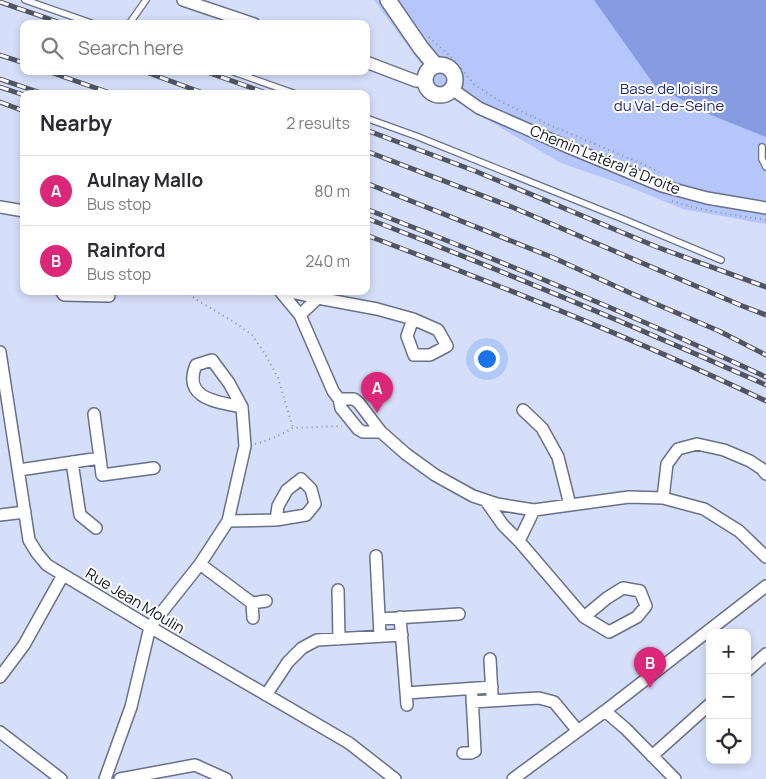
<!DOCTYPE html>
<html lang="en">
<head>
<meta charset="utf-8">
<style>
	body { margin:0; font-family:Manrope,sans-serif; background:#f7f7f7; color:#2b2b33 }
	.controls { position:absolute; right:15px; bottom:15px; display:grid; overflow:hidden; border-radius:10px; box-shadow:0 2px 8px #0003 }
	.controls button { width:45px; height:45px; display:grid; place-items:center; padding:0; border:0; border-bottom:1px solid #e1e1e2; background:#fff; color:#2b2b33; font:25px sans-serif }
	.you { position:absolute; left:486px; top:358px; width:18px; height:18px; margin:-12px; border:4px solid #fff; border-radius:50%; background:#1a73e8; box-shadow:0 0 0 8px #1a73e833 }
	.badge { display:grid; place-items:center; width:32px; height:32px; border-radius:50%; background:#db2777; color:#fff; font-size:16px; font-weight:700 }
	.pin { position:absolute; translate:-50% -41px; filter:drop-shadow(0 1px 2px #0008) }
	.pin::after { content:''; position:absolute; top:26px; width:18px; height:15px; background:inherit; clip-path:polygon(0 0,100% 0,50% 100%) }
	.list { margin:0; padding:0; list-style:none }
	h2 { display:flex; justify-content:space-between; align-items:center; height:65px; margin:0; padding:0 20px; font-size:21px }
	h2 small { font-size:16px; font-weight:400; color:#7c7c81 }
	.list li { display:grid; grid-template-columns:32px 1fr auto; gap:15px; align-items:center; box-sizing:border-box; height:70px; padding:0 20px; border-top:1px solid #e1e1e2 }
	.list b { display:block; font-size:19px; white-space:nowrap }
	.list p { margin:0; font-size:16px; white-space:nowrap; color:#7c7c81 }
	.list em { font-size:16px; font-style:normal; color:#7c7c81 }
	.icon { flex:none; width:28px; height:28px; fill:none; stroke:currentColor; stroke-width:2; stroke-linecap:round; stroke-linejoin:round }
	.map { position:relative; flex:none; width:766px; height:779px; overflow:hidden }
	.search { position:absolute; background:#fff; box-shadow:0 2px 8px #0003; left:20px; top:20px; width:350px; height:55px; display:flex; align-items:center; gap:12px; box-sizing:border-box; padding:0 18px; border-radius:10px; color:#7c7c81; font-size:19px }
	.panel { position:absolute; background:#fff; box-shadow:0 2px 8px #0003; left:20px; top:90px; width:350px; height:205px; border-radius:10px }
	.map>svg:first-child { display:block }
</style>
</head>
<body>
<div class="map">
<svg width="766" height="779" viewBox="0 0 766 779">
	<rect width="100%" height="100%" fill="#d6dffa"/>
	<!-- green -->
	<path fill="#b5c6fb" d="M374,0h392v224l-83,-15 -56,-23 -66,-23 -121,-71 -3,-6z"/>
	<!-- water -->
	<path fill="#879ce0" d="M594,0h172v137l-55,-22 -56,-29z"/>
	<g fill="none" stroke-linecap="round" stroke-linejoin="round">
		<defs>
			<path id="service" d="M25,0l69,24
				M129,24l17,-24
				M231,71l65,23
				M366,118l50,18 207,83 98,41
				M762,147v12l4,8"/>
			<path id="minor" d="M183,0l71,24
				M366,62l50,19h8
				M452,89l27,19 89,39 94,39 45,12 59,10
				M0,207l24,4
				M61,291l3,4 45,1
				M280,291l20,24 33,76 6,8 2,9 17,21 5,3h18
				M286,291l32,7
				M300,315l18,-17 59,11 36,10 25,11 9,16 -17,9h-16l-7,-19 6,-17
				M0,352l29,188 8,13 10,12 103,62 199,116 46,36
				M339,399h15l5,4 22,29 25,22 29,21 38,21 24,8 37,6 95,-13 34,1 41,11 35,22 27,26
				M523,410l19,18 16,29 12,48
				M100,458l2,17 52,-7
				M72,462l8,53 16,13
				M19,470l81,-12 -6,-44
				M663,498l4,-34 11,-15 19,-5 27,6 26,11 12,8 4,5
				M486,501l17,24 16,16 65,76 25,15 28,-15 9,-11 -6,-15 -17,-3 -16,10 -23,19
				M0,515l25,-3
				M228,521l48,-1 30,-5 9,-11 -4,-15 -10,-10 -14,11 -9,16 -2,14
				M519,541l15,-31
				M376,556l4,80
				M200,564l52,39 14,-2
				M338,590l1,49
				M252,603l1,15
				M400,617l7,88
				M380,619l79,-5
				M490,659l2,36
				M747,671l19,-17
				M0,677l24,-32 39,-70
				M406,693l86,-6
				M266,695l22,-33 14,-14 15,-8 85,-5
				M472,702l67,-4 15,4 24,29
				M605,711l21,18 49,50
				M0,732l61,47
				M463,753h8l4,-2 -3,-55
				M652,756l58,-52
				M105,779l26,-72 19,-80 50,-63 28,-43 17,-75 -3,-39 -13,-24 -17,-23 -16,5c-14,34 22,37 46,42
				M120,779l75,-14 31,14
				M513,779l92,-68 161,-125"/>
			<path id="tertiary" d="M388,0l33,48 14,17
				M425 80a15 15 0 1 1 30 0a15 15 0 1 1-30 0Z"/>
		</defs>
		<!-- service casing -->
		<use href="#service" stroke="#697188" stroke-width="8"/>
		<!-- minor casing -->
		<use href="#minor" stroke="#697188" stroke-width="14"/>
		<!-- tertiary casing -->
		<use href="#tertiary" stroke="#697188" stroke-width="18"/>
		<!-- path -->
		<path stroke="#8c93a7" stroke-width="2" stroke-dasharray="1 4" stroke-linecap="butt" d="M429,37l23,21 23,27 23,15 49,24 98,41 14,7
			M451,69l5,-6
			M672,201c30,10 62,14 94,19
			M185,291l12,9 37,22 18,13 13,19 13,24 15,50
			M255,444l8,-2 21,-9 9,-5 49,-2"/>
		<!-- service -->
		<use href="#service" stroke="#fff" stroke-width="5.5"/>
		<!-- minor -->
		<use href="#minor" stroke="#fff" stroke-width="11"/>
		<!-- tertiary -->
		<use href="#tertiary" stroke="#fff" stroke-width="15"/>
		<defs>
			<path id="rail" d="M0,2l64,22
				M0,55l24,8
				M47,71l66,23
				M143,71l63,23
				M204,71l65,23
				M0,79l44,15
				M0,87l24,8
				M0,102l24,9
				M366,130l109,41 182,76 109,40
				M366,151l146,56 228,98 26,10
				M366,183l188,75 74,34 91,39 47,24
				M366,209c135,52 269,107 400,168
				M366,218c135,52 268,108 400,167
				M366,235c135,51 270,104 400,166"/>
		</defs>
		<!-- rail casing -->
		<use href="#rail" stroke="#505564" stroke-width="5"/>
		<!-- rail -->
		<use href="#rail" stroke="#fff" stroke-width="3" stroke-dasharray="9" stroke-linecap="butt"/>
	</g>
	<g text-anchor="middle" stroke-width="4" stroke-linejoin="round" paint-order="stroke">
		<!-- park labels -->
		<g font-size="15" fill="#1f2b79" stroke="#fff">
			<text x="669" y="94">Base de loisirs<tspan x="669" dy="17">du Val-de-Seine</tspan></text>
		</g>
		<!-- street labels -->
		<g font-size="15" fill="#12151e" stroke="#fff">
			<text transform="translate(605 160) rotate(22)" y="5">Chemin Latéral à Droite</text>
			<text transform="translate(135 601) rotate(31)" y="5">Rue Jean Moulin</text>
		</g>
	</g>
</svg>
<div class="controls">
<button>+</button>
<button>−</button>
<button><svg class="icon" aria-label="locate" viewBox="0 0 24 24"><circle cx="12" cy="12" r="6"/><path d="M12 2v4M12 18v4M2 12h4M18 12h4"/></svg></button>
</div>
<div class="you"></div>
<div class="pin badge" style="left:377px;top:413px">A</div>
<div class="pin badge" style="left:650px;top:688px">B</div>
<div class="search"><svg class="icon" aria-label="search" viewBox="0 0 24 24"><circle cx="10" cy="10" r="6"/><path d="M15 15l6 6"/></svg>Search here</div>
<section class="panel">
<h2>Nearby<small>2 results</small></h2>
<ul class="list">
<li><span class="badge">A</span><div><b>Aulnay Mallo</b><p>Bus stop</p></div><em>80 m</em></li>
<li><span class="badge">B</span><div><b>Rainford</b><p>Bus stop</p></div><em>240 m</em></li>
</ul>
</section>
</div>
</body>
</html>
